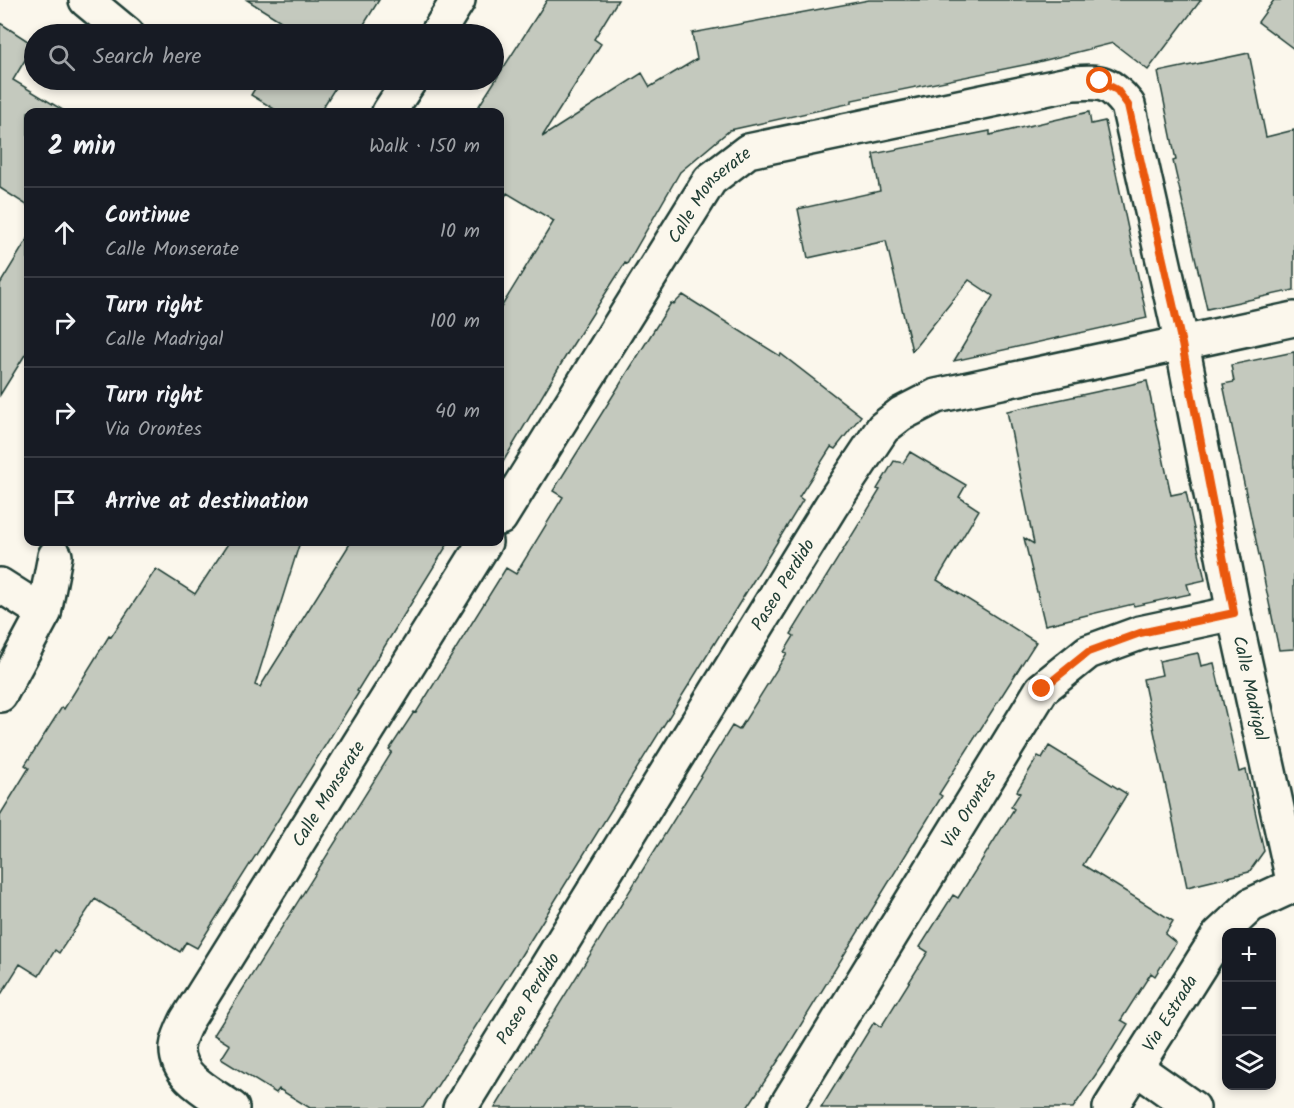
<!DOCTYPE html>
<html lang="en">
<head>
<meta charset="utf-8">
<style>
	body { margin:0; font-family:Kalam,sans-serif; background:#20242c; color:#f1f3f6 }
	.controls { position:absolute; right:18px; bottom:18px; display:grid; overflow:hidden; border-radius:12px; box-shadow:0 3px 9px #0003 }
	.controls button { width:54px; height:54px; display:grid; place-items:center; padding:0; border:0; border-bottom:2px solid #363941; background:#171b24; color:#f1f3f6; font:30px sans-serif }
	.stop { position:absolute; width:18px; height:18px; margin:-14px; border:4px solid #ea580c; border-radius:50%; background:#fff }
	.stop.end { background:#ea580c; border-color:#fff; box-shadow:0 2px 6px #0008 }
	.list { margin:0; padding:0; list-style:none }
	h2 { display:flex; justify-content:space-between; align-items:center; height:78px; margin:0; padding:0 24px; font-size:26px }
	h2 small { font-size:20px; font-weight:400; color:#9ea1a6 }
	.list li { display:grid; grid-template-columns:39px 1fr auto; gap:18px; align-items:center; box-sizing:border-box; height:90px; padding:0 24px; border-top:2px solid #363941 }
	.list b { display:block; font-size:22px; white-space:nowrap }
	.list p { margin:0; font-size:20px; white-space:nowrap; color:#9ea1a6 }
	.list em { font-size:20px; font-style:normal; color:#9ea1a6 }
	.icon { flex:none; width:33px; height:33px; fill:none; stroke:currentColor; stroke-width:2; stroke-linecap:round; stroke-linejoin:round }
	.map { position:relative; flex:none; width:1294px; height:1108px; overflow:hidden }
	.search { position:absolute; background:#171b24; box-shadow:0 3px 9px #0003; left:24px; top:24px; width:480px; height:66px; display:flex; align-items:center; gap:15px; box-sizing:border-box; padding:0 21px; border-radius:33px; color:#9ea1a6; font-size:22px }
	.panel { position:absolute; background:#171b24; box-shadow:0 3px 9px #0003; left:24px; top:108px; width:480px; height:438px; border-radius:12px }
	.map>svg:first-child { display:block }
</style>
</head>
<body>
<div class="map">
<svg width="1294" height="1108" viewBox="0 0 1294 1108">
	<rect width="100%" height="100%" fill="#fbf7ec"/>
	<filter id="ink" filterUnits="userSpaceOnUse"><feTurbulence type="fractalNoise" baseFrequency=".0167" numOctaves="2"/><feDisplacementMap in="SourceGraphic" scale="12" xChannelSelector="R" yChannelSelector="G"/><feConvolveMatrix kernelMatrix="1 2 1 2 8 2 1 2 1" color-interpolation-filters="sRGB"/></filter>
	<g filter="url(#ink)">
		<!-- building -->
		<path fill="#c4c9be" stroke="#1f3d34" stroke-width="1.5" d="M247,0h132l-21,34h-70l4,-6z
			M547,0h71l-24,39 7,5 -59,93 100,-64 8,14 47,-28 -5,-26 177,-33h332l-53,70 -35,-27 -79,20 -182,37v3l-122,27 -50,42 -53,92 -2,-1 -55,86 -70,118v-158l54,-88 -47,-28 -7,12v-93h-25z
			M1274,0h20v49l-36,-27z
			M0,23l34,22 -21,35 53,32h-38v94l-28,-18z
			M1249,53l17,84 28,-7v160l-87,19 -34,-148 3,-1 -18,-88z
			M260,80h80l-20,32h-41l-28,-17z
			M1089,112l2,12 14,-3 42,197 -193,43 39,-65 -24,-16 -57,71 -26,-110 -78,17 -10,-49 82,-18 -7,-37 117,-23v4z
			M28,238v112l-28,45v-111z
			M683,295l97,61 1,-2 80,62 -26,33 -4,-2 -32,50 4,3 -43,70 -243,392 -94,146h-113l-31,-19 -3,4 -55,-34 9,-14 -16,-10 178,-283 -3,-2 25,-38 2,1 90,-145 10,6 47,-77 -10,-6 118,-188 3,1z
			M1294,352v297l-15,1 -56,-266 11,-2 -3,-17z
			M1147,381l24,114 15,-3 19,88 -18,4 3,10 -56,12 -1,-2 -88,21 -21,-87 10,6 -27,-133z
			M910,452l56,33 -7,12 20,13 -42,70 99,62 -97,152 3,2 -156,253 -39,59h-252l237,-382 7,4 48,-77 -3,-1 10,-16 -3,-2 89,-144 -3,-1 17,-28 9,2z
			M229,542h71l-45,143 5,2 91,-145h98l-92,149 2,1 -162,256 -11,-6 -6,10 -85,-53 -36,54 -4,-3 -16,26 -19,-12 -20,32v-181l29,-47 -4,-3 37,-58 2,2 45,-73 2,1 45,-68 39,25z
			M1198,653l3,13 13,-3 25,109 7,-2 18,81 -15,21 -62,15 -44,-208 19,-4 -3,-14z
			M1049,746l78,48 -44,71 90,56 -8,13 11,9 -21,33 -4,-3 -30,47 7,4 -23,37 -32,47h-252l53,-86 7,5 47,-75 -8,-5 33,-52 5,3 56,-89 -3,-2 9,-14 -3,-2 21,-35 4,2z"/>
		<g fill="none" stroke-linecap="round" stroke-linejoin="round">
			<defs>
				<g id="street">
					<path d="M86,0l41,34"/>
					<path d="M437,34l21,-34"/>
					<path d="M389,112l21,-32"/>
					<path id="s1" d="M500,518l210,-338 38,-29 325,-68c29,-2 37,-1 55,22l54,239 52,269 60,272"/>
					<path d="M0,585l44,28"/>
					<path d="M0,695l44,-82 11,-57"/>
					<path d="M1135,1067l58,41"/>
					<path id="s2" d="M232,1108c-21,-15 -57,-31 -55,-61 1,-9 6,-19 10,-27l298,-478"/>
					<path id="s3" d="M460,1108l371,-602 52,-78 18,-14 35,-18 358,-77"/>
					<path id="s4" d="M785,1108l257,-419 46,-37 52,-19 94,-20"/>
					<path id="s5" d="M1110,1108l109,-173 32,-30 43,-20"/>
				</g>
			</defs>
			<!-- street casing -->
			<use href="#street" stroke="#1f3d34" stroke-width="38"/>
			<!-- street -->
			<use href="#street" stroke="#fbf7ec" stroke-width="33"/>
		</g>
	</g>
	<g fill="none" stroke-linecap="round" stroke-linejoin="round" filter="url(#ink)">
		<!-- route -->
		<path stroke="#ea580c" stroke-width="8" d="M1042,689l46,-37 52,-19 94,-20 -52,-269 -54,-239 -11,-15 -17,-9"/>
	</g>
	<g text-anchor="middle" stroke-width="4.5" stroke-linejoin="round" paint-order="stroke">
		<!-- street labels -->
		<g font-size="18" fill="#1f3d34" stroke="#fbf7ec">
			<text dy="6" stroke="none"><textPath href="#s1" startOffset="386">Calle Monserate</textPath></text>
			<text dy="6" stroke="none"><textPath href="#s3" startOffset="615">Paseo Perdido</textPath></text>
			<text dy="6" stroke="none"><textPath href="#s1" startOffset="1437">Calle Madrigal</textPath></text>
			<text dy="6" stroke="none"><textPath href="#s2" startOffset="382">Calle Monserate</textPath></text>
			<text dy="6" stroke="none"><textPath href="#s4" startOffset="351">Via Orontes</textPath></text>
			<text dy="6" stroke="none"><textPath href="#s3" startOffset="129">Paseo Perdido</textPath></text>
			<text dy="6" stroke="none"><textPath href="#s5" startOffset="112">Via Estrada</textPath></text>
		</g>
	</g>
</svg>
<div class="controls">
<button>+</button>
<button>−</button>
<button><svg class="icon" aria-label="layers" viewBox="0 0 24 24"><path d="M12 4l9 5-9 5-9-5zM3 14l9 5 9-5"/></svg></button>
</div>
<div class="stop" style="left:1100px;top:81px"></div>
<div class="stop end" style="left:1042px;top:689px"></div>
<div class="search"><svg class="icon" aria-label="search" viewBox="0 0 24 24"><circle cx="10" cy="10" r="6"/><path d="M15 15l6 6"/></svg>Search here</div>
<section class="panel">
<h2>2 min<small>Walk · 150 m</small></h2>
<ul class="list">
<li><svg class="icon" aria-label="ahead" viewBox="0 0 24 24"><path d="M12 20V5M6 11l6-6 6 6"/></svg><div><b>Continue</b><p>Calle Monserate</p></div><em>10 m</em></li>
<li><svg class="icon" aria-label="right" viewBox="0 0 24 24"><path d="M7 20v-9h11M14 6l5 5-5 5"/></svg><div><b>Turn right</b><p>Calle Madrigal</p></div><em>100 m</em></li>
<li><svg class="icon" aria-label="right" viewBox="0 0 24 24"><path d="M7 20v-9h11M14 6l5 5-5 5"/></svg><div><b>Turn right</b><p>Via Orontes</p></div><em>40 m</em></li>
<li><svg class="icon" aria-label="arrive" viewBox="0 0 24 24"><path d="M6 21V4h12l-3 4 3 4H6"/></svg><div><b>Arrive at destination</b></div></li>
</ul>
</section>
</div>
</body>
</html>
